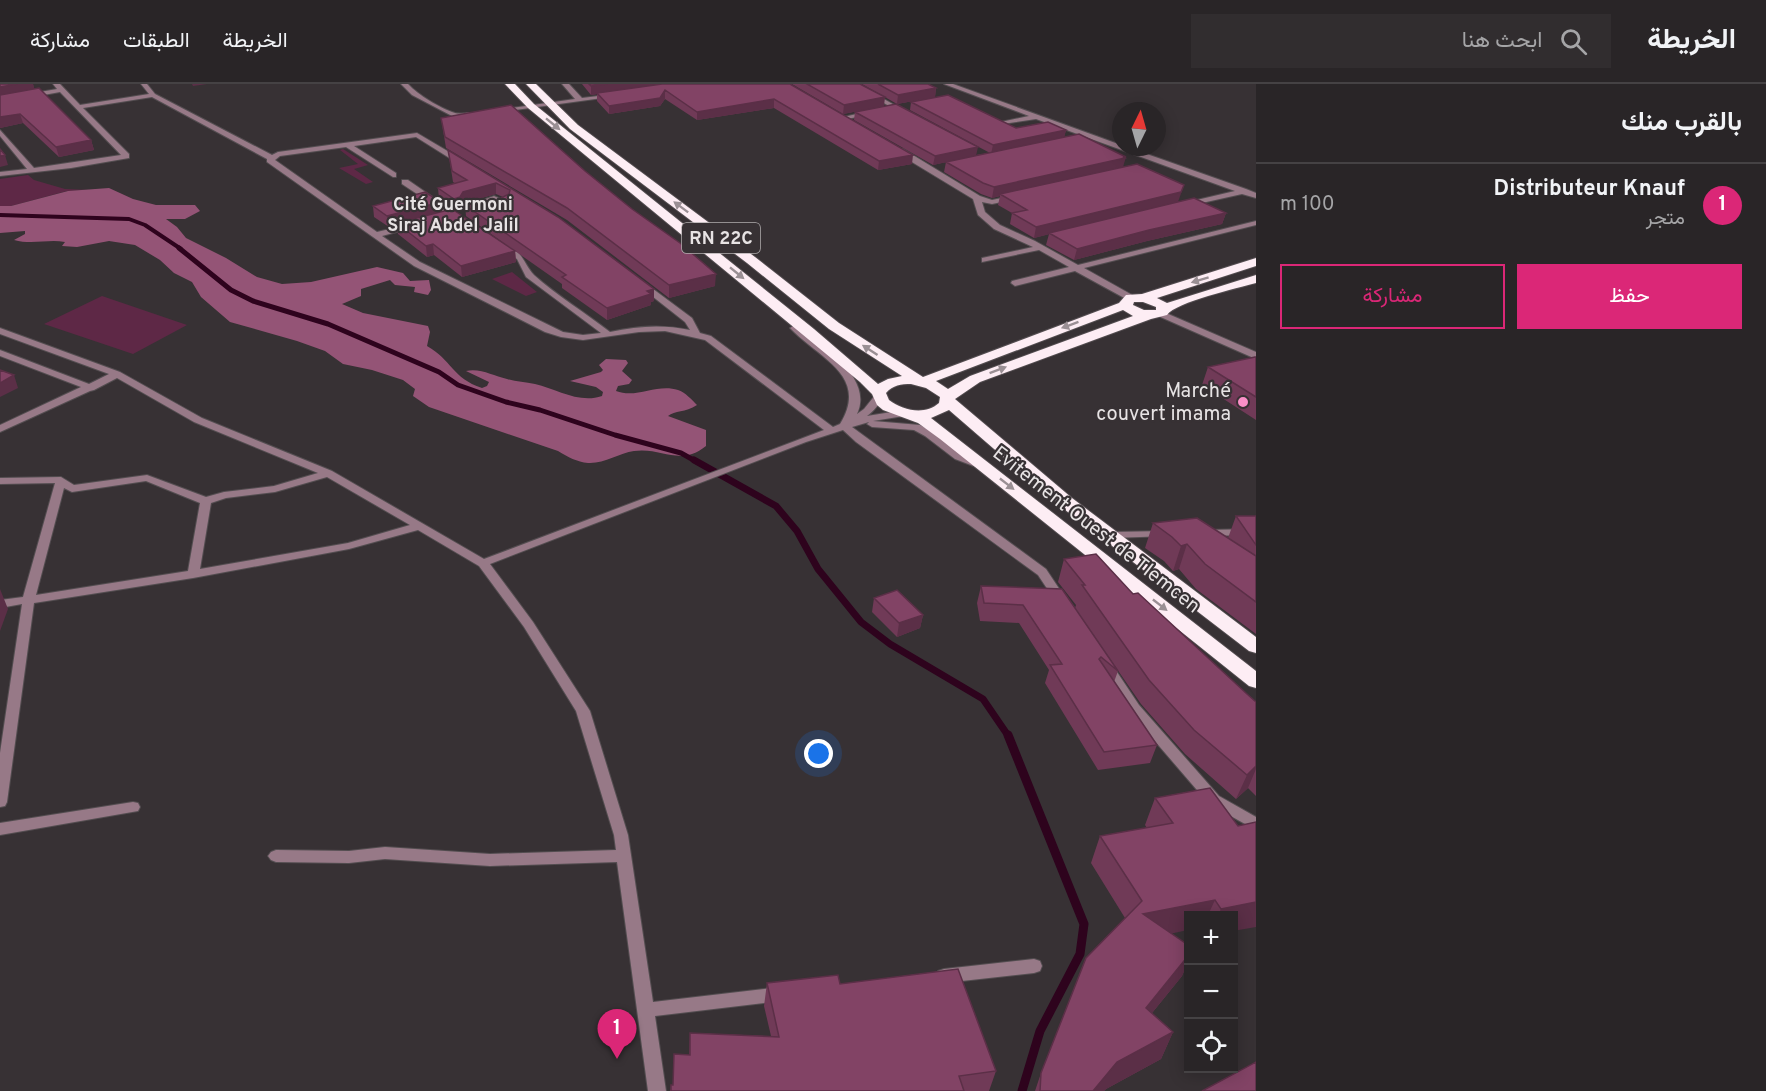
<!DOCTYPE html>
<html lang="ar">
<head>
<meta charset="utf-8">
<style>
	body { margin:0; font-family:Overpass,Vazirmatn,sans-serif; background:#312d2f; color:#f1f3f6; direction:rtl }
	.controls { position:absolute; right:18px; bottom:18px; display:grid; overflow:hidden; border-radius:0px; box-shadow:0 3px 15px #0003 }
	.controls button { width:54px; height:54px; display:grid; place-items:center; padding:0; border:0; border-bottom:2px solid #454244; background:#292527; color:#f1f3f6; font:30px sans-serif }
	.compass { position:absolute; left:1112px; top:18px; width:54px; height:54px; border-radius:50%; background:#292527; box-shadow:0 3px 15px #0003; rotate:5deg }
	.you { position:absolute; left:819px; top:670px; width:21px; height:21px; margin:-15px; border:4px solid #fff; border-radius:50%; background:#1a73e8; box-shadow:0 0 0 9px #1a73e833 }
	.badge { display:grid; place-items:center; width:39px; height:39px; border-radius:50%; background:#db2777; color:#fff; font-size:20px; font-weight:700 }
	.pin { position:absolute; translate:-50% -50px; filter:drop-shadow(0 2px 3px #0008) }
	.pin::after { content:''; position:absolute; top:32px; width:21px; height:18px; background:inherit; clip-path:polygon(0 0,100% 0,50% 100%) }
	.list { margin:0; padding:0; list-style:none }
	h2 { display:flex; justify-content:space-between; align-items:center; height:78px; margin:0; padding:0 24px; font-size:26px }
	h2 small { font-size:20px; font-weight:400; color:#a5a5a7 }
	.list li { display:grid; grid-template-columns:39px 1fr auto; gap:18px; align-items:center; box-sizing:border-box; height:84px; padding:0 24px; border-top:2px solid #454244 }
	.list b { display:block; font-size:22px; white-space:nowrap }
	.list p { margin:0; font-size:20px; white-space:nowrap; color:#a5a5a7 }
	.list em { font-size:20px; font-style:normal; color:#a5a5a7 }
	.actions { display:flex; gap:12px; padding:18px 24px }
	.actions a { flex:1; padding:14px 0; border:2px solid #db2777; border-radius:0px; text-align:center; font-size:21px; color:#db2777 }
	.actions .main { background:#db2777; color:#fff }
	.icon { flex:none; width:33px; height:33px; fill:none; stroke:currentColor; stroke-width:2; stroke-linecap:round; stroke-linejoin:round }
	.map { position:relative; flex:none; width:1256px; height:1007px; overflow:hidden; direction:ltr }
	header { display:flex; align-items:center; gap:36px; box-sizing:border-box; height:84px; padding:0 30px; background:#292527; border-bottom:2px solid #454244 }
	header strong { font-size:28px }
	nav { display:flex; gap:33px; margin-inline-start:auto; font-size:21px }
	.search { width:420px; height:54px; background:#312d2f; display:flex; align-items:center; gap:15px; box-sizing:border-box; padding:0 21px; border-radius:0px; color:#a5a5a7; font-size:22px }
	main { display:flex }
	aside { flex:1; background:#292527 }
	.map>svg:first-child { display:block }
</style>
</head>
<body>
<header>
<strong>الخريطة</strong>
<div class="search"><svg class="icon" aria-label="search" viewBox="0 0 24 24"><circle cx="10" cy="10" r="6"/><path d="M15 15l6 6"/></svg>ابحث هنا</div>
<nav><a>الخريطة</a><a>الطبقات</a><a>مشاركة</a></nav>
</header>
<main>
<aside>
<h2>بالقرب منك<small></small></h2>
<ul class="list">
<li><span class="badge">1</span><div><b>Distributeur Knauf</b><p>متجر</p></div><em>100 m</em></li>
</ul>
<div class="actions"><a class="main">حفظ</a><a>مشاركة</a></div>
</aside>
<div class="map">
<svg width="1256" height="1007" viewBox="0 0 1256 1007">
	<rect width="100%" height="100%" fill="#373134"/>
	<!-- green -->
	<path fill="#5e2846" d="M343,65l25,16 -14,4 19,13 -7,2 -27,-16 19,-4 -18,-14z
		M28,91l6,5 31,9 25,1 -23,1 -56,15h-11v-27z
		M512,188l25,20 -11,4 -34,-17z
		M102,212l85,29 -54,29 -89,-30z"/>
	<!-- forest -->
	<path fill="#945476" d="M109,104l24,11 23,6h39l5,6 -15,8h-19l11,8 9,11 40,20 31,19 25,7 29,-2 66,-15 26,6 7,8 19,-1 2,10 -3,5 -14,-3 1,-5 -20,-2 -5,-5 -29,9v7l-19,8 21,9 65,13 2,6 -3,14c25,14 25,32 55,42l5,-2 2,-4 -23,-11c15,-3 27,5 41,8 9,3 18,3 28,5 22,5 44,20 67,12l1,-4 -7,-5 -26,-6 31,-9 2,-2 -4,-5 7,-6 20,1 2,3 -6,8 10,9 -3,4 -11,2 -2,5c21,8 41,-8 62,-1 7,2 14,10 19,15 -12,8 -22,5 -29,11l38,14v16c-26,21 -44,1 -72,5 -15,2 -30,13 -46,12 -11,-1 -20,-6 -30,-12l-129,-44 -16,-11 2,-7 -12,-9 -31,-10 -29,-6 -18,-13 -28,-10 -67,-19 -29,-25 -9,-15 -18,-9 -14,-13 -25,-15 -26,-4 -32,6 -15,-1 3,-4c-17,-3 -33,3 -51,-2l11,-6v-3l-25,2v-27h11l57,-15z"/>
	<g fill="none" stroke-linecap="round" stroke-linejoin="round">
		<!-- stream-far3 -->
		<path stroke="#2e031d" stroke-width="4" d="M0,131l129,4 16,6 36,24"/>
		<!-- stream-far2 -->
		<path stroke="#2e031d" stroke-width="5" d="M179,164l52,42 22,11 75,23 111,48 19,13 48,17 34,8 75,25 66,18 16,9"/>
		<!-- stream-far1 -->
		<path stroke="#2e031d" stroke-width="7" d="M694,376l82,46 21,25 21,38 43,53 29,22 93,55 26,38"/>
		<!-- stream -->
		<path stroke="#2e031d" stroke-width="9" d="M1008,651l76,189 -4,30 -40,77 -18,60"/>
		<defs>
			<path id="street" d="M53,0h7l20,21 69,-11 -8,-10h6l8,10 117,61 6,-3 139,-19 49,29 -7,2 -43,-27 -62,9 42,27v4h-3l-47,-30 -66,9 -5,4 102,72 38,-9v4l-33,9 38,26 143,70 20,3 18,-2 -75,-56 -9,-18 -16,-10v-4c19,-1 23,20 33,30 21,19 53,39 76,57 28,-6 52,-8 80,-2l-5,-8 -47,-37 7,-2 47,35 8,15 11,3 122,91 7,-3c30,-49 -22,-66 -50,-96l5,-3 3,1c24,19 76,52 59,88l7,-5 12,-15h6c1,7 -9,18 -15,22l37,-6 5,3 -5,3 -31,5 47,4 13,7 30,23 26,12 -5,3 -29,-11 -30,-23 -11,-6 -42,-3 -5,-3 2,-2 -17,5 194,142 22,33 -2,3h-8l-20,-30 -182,-133 -13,-12 -37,12 -316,122 43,58 57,89 38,124 25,167 128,-15 6,2 2,5 -2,5 -6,2 -126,15 11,75h-18l-31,-229 -127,4 -105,-7 -36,4 -73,-1 -5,-2 -3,-4 3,-4 5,-2 73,1 36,-4 105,7 126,-4 -2,-15 -38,-124 -52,-84 -45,-61 -61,-36 -69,19 -156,29 -159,25 -27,199 -2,4 -5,1v-54l22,-149 -22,4v-8l23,-3 32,-114 -55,1v-6l61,-1 13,8 73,-10 59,22 18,-5 50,-6 44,-13 -124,-51 -77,-44 -23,12 -4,1 -90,41v-7l81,-38 -81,-31v-6l89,34 20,-10 -109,-40v-6l120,44 82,46 130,53 152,88 340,-129 -119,-90 -40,-9 -26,1 -56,8 -22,-3 -16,-5 -131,-66 -147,-104v-3l-115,-62 -69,11 46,46v4l-58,10 -71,8v-4l27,-3 -27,-33v-6l34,38 87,-13 -61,-63 -60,11v-4l57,-10zM327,393l83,48 -62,18 -148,26 11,-66 15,-5 49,-6zM146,397l54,22 -12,68 -152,24 28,-107 8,4z
				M401,0h7c10,11 32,24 47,29 7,2 13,-2 19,1l-20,3 -42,-22z
				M562,0h7l13,14 32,-4 3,2 -117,16 -3,-2 78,-11z
				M849,0h8l50,28 -5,1z
				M944,0h9l168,61v2h6l119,42 10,4v5l-14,-4 -58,13v-4l51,-12 -199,-72 -40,6v-2l33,-7z
				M870,27l2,1v2l-30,6 -3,-2z
				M897,65h6l77,47 12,4 24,-5v4l-24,5 -10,-2 3,10 15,13 35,16 43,24 178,-44v4l-172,43 50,28v4h-6l-53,-29 -60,15 -4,-3 1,-2 57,-14 -30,-17 -57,12v-4l51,-11 -39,-18 -16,-14 -5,-16 -76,-46z
				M402,96h6l55,38 -7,2 -54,-36z
				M494,112l15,7 -32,10 -14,-6zM494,117l4,2 -21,5 -3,-1z
				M1159,226l97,42v7l-100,-44 -1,-2z
				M1256,445v6l-53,1 -6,-3 6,-3z
				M1165,447l6,3 -2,2 -58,2 -6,-3 6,-3z
				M1106,578l5,1 28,42 80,91 37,21v13l-47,-26 -80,-93 -29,-45z
				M133,718l5,1 2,4 -2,4 -138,24v-12z
				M1034,875l6,2 2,5 -2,5 -6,2 -90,10 -6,-2 -2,-5 2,-5 6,-2z"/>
			<path id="highway" d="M505,0h10l19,20 280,225 64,55 10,-5 14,-3 -73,-47 -82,-66 -177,-134 -44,-45h10l42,41 177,132 84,66 84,54 196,-74 7,-8 16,-1 114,-36v8l-99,32 10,5 89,-28v8c-18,5 -80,19 -89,32l-16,4 -171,63 -25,17 117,99 184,139v16l-7,-2 -189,-145 -111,-96 -18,8 325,253v17l-7,-2 -309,-247 -22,-16 -35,-13 -6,-5 -5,-11 -12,-12 -332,-274zM1134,218h9l13,5v3h-12l-11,-5zM1123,226l10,6 -163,60 -22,13 -12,-8zM911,300l15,4 14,9 -1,6c-15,13 -36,7 -50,-3l-3,-7c7,-8 15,-9 25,-9z"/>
		</defs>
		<!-- street casing -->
		<use href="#street" stroke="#534d50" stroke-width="2"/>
		<!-- highway casing -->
		<use href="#highway" stroke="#534d50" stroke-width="2"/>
		<!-- street -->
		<use href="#street" fill="#977987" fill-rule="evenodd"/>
		<!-- highway -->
		<use href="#highway" fill="#fdedf4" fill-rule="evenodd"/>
	</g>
	<!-- wall -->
	<path fill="#703a57" d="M0,0h33l1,5 57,51 3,10 -35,7 -36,-34 -23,5z
		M582,0h208l122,80 -34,6 -104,-62 -77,12 -32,-21 -5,7 -51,8 -12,-13v-7l-6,1z
		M792,0h68l24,22 -41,8z
		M862,0h66l8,4 -1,9 -38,7z
		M911,18l105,26 50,2 -2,7 60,30 55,35 47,11 -4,11 -75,17 -73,19 -28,-15 3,-11 -15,4 -24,-14 2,-11 -14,-8 2,-9 -8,2 -11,-4 -37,-22 2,-10 -13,3 -79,-45 1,-8 121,43 14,-2 -80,-43z
		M441,34l144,53 47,38 83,77 -46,12 -102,-78 -121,-72z
		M448,66l110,67 96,72v12l-3,1v3l-44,15 -45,-32v-4l-47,-33 1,11 -54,15 -28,-22 -7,2 -29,-23 -1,-9 -8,2 -15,-10 -1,-11 68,-4 1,9 73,40 -49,-35 -1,-11 32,-5 6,-3 -7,-3 -33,9 -2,5 -6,2 -16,-11 -1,-11 18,-4 -3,-2z
		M1256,273v63l-54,-35 6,-18z
		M1236,432h20v118l-60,-45 -17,-20 -6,2 -9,-10 -19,-13 8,-25 75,15z
		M1064,475l69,35 123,108v94l-8,-8 -12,11 -51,-45 -44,-50 -66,-96 1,-3 -18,-23z
		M981,502l81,3 56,82 -4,11 43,63 -7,18 -52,7 -53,-87 4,-13 -30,-47 -39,-2 -3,-18z
		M874,514l49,17 -3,13 -23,9 -25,-25z
		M1210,704l23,127h-45l-17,19 17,11v17l-6,14 -30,37 21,19 -12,27 -55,30 -2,2h-69l6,-18 84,-155 -34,-55 9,-27 47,-8 -2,-3 10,-27z
		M767,899l73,1 156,87 -7,20h-319l1,-6h2l1,-31 15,1 1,-22 81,3 -7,-30z"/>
	<!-- shaded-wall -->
	<path fill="#5b2f47" d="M17,0h16l2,7 -35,6v-10z
		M192,0h15l-14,2z
		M607,0h65l-81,11v-9z
		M936,4l-1,9 -38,7 1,-9z
		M665,6v9l-5,7 -51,8v-8z
		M885,13l-1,9 -41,8 1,-9z
		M774,15v9l-77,12v-8z
		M20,30l3,9 -23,5v-11z
		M1066,46l-2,8 -73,16 2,-9z
		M91,56l3,10 -35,7 -3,-10z
		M978,63l-2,9 -43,9 2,-9z
		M5,71l3,10 -8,2v-11z
		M913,71l-1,9 -34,6 1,-9z
		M1126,73l-3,10 -123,27v2l-8,2 2,-11z
		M496,99v11l-33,9 -2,5 -6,2 -1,-11 9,-7z
		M1184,101l-6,17 -144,36 2,-11z
		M441,118l1,11 -45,10v2l-8,2 -2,-11z
		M1226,129l-4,11 -75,17 -73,19 3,-11 72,-19z
		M433,160l1,11 -7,2 -1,-11z
		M515,167l1,11 -54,15 -1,-11z
		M716,190l-1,12 -46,12v-13z
		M654,205v12l-3,1v3l-44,15v-12l40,-17z
		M14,291l4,13 -18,9v-14z
		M1187,460l-8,25 -6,2 8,-25z
		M0,505l8,20 -8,22z
		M923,531l-3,13 -23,9 2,-14z
		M1256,682v3l-8,19 -12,11 11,-24z
		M1215,816l-7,15h-20v15l-56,12 11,-28z
		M1256,818v25l-23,4v-16h-15l3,-6z
		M1188,872v6l-6,14 -47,58 11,-26z
		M1173,948l-12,27 -55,30 -2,2h-11l24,-29z"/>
	<!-- building -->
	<path fill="#824365" stroke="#5b2f47" stroke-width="1.5" d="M0,0h17l-17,3z
		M589,0h18l-16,2z
		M662,0h128l123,71 -34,6 -105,-62 -77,13 -32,-22 -5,8 -51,8 -12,-13z
		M807,0h53l25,13 -41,8z
		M878,0h50l8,4 -38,7z
		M39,4l52,52 -35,7 -36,-33 -20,3v-22z
		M948,11l68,33 32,-6 18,8 -73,15 -82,-43z
		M896,20l82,43 -43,9 -80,-44z
		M511,21l74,66 47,38 48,34 36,31 -47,11 -102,-77 -122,-71 -4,-19z
		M1079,50l47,23h-3l2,1 -131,29 -11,-4 -37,-21z
		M0,65l5,6 -5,1z
		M448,66l110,67 96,72 -7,2 4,3 -44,14 -45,-31 4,-2 -101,-70 32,-5 12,-6 1,-4 -14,-7 -33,9 -3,5 -6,2 -16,-11 29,-8 -15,-9z
		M1137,80l47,21 -3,7 -145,35 -24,-14 15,-3 -27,-16z
		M425,108l16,10 -54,14 -14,-10z
		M1194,114l32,15 -77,17 -72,19 -28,-16z
		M452,125l63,42 -54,15 -28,-22 -7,2 -29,-23z
		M1255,273h1v40l-48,-30z
		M0,286l14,5 -14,8z
		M1236,432h20v29z
		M1197,434l59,38v46l-51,-38 -18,-20 -6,2 -9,-9 -19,-14z
		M1096,470l37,40 5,-1 109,101 9,8v64l-9,9 -53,-45 -45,-50 -67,-95h3l-21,-26z
		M981,502l81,3 56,82 -17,-14 -2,2 58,86 -53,7 -54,-87 12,-1 -39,-59 -39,-2z
		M897,506l26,25 -24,8 -25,-25z
		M1210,704l28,38 18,-4v80l-35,7 -6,-9 -72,14 45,31v11l-42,52 27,24 -56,30 -24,29h-53l1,-18 45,-115 56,-57 -42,-65 73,-13 -18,-25z
		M958,885l38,102 -37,5 5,15h-293v-6h2l1,-31 16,1v-22l89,4 -12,-54 71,-8 2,9z
		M1256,978v29h-54z"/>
	<!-- one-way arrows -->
	<defs><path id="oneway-solid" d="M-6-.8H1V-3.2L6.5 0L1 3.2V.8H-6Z" transform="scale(1.5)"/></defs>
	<g fill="#9a8f94">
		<use href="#oneway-solid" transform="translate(553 40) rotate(39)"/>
		<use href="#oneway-solid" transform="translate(681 123) rotate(-143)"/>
		<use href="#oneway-solid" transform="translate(737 189) rotate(39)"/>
		<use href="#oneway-solid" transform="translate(1200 196) rotate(163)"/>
		<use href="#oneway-solid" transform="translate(1070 241) rotate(160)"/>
		<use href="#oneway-solid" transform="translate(870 266) rotate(-147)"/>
		<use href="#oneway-solid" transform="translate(998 286) rotate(-21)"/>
		<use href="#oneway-solid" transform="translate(1007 400) rotate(38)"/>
		<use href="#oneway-solid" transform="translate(1160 521) rotate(38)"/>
	</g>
	<!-- markers -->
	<circle fill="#fa8fc8" stroke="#373134" stroke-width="2" cx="1243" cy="318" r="6"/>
	<g text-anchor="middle" stroke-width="4.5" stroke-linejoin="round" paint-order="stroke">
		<!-- far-neighbourhood labels -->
		<g font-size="18" font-weight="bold" fill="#e7e3e4" stroke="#373134">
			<text x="453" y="126">Cité Guermoni<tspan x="453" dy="21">Siraj Abdel Jalil</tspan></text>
		</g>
		<!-- shield labels -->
		<rect fill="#373134" stroke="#b2aeaf" stroke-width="1.5" x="682" y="139" width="78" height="30" rx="4.5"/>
		<g font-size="18" font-weight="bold" fill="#e7e3e4">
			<text x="721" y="160">RN 22C</text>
		</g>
		<!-- poi labels -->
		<g font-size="20" fill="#e7e3e4" stroke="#373134" text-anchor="end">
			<text x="1231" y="313">Marché<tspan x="1231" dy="23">couvert imama</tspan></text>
		</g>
		<!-- street labels -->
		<g font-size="20" fill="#e7e3e4" stroke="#373134">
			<text transform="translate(1097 445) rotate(38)" y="7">Evitement Ouest de Tlemcen</text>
		</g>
	</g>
</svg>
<div class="controls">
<button>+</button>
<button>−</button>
<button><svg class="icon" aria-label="locate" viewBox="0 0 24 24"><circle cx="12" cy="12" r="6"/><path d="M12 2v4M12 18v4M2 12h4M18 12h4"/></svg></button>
</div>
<svg class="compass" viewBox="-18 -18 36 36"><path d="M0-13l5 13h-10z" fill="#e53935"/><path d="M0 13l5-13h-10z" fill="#a5a5a7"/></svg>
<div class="you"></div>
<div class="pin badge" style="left:617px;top:975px">1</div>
</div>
</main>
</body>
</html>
